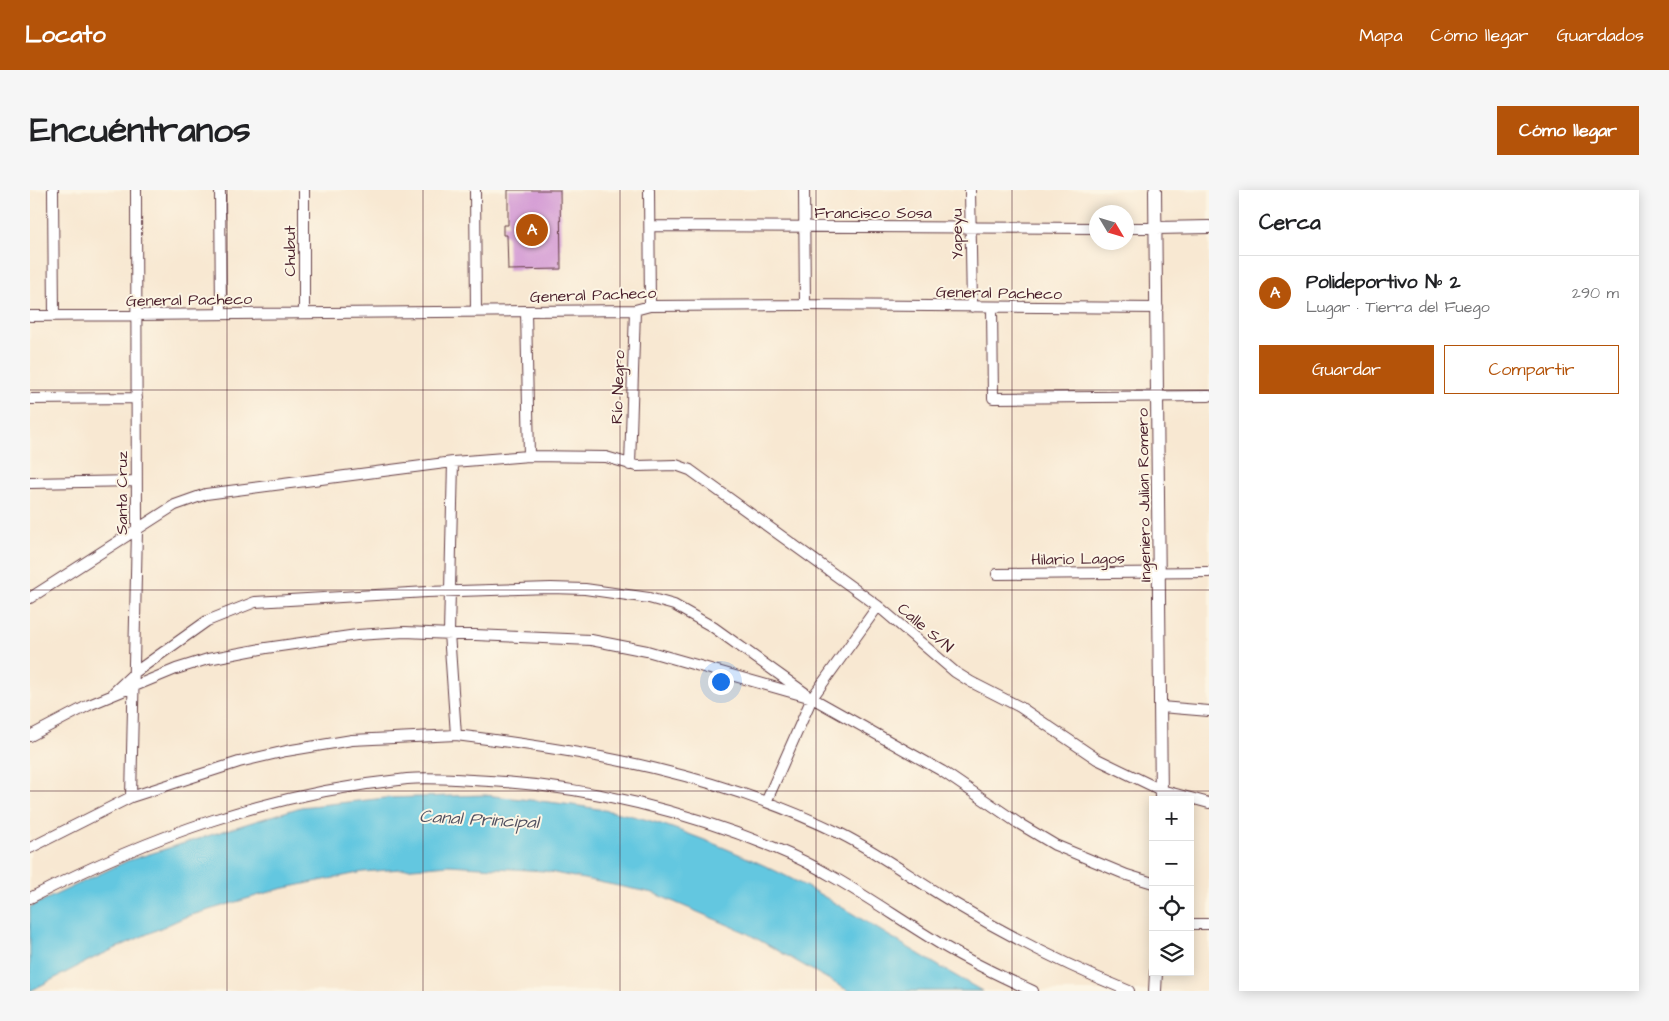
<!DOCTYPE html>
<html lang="es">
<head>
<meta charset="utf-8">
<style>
	body { margin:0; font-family:"Architects Daughter",sans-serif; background:#f6f6f6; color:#202124 }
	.controls { position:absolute; right:15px; bottom:15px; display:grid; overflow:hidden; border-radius:0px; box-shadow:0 2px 12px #0003 }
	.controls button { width:45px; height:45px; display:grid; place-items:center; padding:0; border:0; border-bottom:1px solid #e0e0e0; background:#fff; color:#202124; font:25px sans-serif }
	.compass { position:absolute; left:1059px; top:15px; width:45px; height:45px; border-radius:50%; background:#fff; box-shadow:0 2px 12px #0003; rotate:128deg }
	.you { position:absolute; left:690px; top:491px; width:18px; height:18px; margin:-12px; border:4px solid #fff; border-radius:50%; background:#1a73e8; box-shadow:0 0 0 8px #1a73e833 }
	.badge { display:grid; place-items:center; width:32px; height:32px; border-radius:50%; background:#b45309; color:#fff; font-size:16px; font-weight:700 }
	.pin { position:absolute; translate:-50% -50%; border:2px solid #fff; box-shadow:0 1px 5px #0006 }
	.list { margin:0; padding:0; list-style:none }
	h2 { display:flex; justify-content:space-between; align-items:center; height:65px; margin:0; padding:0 20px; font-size:21px }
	h2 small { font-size:16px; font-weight:400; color:#757577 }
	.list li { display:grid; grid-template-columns:32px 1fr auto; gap:15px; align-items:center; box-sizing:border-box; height:75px; padding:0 20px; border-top:1px solid #e0e0e0 }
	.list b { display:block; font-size:19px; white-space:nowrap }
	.list p { margin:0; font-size:16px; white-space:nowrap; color:#757577 }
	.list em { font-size:16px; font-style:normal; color:#757577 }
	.actions { display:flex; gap:10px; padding:15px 20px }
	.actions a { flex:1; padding:11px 0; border:1px solid #b45309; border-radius:0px; text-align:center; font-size:18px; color:#b45309 }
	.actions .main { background:#b45309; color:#fff }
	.icon { flex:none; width:28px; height:28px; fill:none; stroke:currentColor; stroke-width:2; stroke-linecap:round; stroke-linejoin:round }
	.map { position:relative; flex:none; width:1179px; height:801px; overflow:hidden; border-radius:0px }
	header { display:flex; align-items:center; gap:30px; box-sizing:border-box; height:70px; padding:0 25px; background:#b45309; color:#fff }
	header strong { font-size:24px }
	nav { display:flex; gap:28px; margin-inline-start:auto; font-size:18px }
	.intro { display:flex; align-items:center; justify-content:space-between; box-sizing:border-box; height:120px; padding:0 30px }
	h1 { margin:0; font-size:35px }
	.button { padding:12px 22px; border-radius:0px; background:#b45309; color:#fff; font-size:18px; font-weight:700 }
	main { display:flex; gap:30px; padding:0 30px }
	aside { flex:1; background:#fff; border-radius:0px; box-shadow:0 2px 12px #0003 }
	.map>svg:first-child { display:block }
</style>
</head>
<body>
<header>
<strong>Locato</strong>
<nav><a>Mapa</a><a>Cómo llegar</a><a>Guardados</a></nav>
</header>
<div class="intro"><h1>Encuéntranos</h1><a class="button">Cómo llegar</a></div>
<main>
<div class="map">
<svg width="1179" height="801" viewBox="0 0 1179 801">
	<rect width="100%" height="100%" fill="#fcf5e5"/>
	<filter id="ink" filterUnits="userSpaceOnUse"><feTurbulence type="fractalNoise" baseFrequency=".02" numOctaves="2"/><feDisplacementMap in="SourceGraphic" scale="10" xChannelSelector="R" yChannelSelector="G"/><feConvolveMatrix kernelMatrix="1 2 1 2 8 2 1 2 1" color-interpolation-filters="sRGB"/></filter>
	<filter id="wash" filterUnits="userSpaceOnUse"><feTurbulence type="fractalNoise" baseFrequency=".0096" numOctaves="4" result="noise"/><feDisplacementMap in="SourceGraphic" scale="20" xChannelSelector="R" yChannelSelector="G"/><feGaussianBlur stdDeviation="1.12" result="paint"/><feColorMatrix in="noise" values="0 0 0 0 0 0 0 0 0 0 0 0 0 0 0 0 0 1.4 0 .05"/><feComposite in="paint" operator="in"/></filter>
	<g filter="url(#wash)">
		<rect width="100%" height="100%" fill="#f8e8d2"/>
		<!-- water -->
		<path fill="#63c7e0" stroke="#567386" d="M455,605c60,7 122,11 179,30 54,19 109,42 159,71 53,31 105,65 159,95h-133l-104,-59 -92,-39 -108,-22 -96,-6 -86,7 -83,17 -95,28 -91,41 -64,33v-84l97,-46 174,-54 85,-9z"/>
		<g id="blocks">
			<!-- building -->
			<path fill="#d399d4" d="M478,0h52l1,79 -53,1 -1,-35h-4v-10h5z"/>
		</g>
	</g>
	<g filter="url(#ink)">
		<use href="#blocks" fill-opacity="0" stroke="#643d44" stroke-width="1"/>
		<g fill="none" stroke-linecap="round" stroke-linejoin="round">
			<defs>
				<path id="minor" d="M23,0l1,126
					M190,0l1,123
					M445,0l1,121
					M619,0l1,116
					M774,0l1,115
					M940,0l2,117
					M620,36l446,2
					M1096,38h30
					M962,117l1,91 216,-2
					M496,121l3,145
					M274,122v-122
					M0,126l605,-6 15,-4 155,-1 353,3
					M0,209l107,-1
					M423,272l-4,171 7,102c137,17 260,38 385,99 40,20 75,47 113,69 56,34 114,63 175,88
					M600,275l5,-155
					M0,293l105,-2
					M967,384l212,-2
					M0,408l145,-93 31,-11 247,-32 76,-6 77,1 31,9 39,-1 14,5 188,136 77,66 16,10 49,25 77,52 64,31 48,13
					M84,502l20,-19 73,-52 48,-19 172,-10 124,-4 34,1 64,9 25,7 39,22 92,66
					M1131,517l48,4
					M0,546l59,-31 87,-36 32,-10 58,-11 91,-13 48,-3 186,8 56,11 165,47 130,73 76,52 37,22 72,30 26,8
					M101,607l6,-267 -1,-340
					M737,610l45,-102 66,-92
					M0,658l101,-51 108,-35 47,-11 66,-11 104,-5
					M0,708c122,-63 240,-105 377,-119 22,-2 44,0 65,1 104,4 207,28 303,68 59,24 112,64 167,97 29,17 60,32 91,46
					M1160,734h19"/>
				<path id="tertiary" d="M1125,0l6,610
					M1126,38l53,-1
					M1125,801l1,-19"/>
			</defs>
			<!-- minor casing -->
			<use href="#minor" stroke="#643d44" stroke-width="12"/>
			<!-- tertiary casing -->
			<use href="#tertiary" stroke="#643d44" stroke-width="14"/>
			<!-- minor -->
			<use href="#minor" stroke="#fff" stroke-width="10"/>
			<!-- tertiary -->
			<use href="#tertiary" stroke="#fff" stroke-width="12"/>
		</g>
	</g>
	<!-- grid -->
	<path fill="none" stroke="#4a1f2b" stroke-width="1" stroke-opacity="0.55" d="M197,0v801M393,0v801M590,0v801M786,0v801M982,0v801M0,200h1179M0,400h1179M0,601h1179"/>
	<g text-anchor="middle" stroke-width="4" stroke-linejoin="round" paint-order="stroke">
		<!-- street labels -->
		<g font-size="16" fill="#4a1f2b" stroke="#fcf5e5">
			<text x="843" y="28">Francisco Sosa</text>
			<text transform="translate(926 44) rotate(-91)" y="6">Yapeyu</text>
			<text transform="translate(259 61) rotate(-90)" y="6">Chubut</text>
			<text transform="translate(969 102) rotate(1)" y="6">General Pacheco</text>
			<text transform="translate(563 104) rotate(-2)" y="6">General Pacheco</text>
			<text transform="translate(159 109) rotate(-1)" y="6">General Pacheco</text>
			<text transform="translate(587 197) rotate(-88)" y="6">Río Negro</text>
			<text transform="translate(91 303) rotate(-90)" y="6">Santa Cruz</text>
			<text transform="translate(1113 305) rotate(-91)" y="6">Ingeniero Julian Romero</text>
			<text transform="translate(1048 368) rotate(-1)" y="6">Hilario Lagos</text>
			<text transform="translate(896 437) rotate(40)" y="6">Calle S/N</text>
		</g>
		<!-- water labels -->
		<g font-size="18" font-style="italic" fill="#525161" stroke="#fcf5e5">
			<text transform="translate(449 629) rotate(3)" y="6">Canal Principal</text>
		</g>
	</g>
</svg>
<div class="controls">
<button>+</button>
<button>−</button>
<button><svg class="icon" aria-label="locate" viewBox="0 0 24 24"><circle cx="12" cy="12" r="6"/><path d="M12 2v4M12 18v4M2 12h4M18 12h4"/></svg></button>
<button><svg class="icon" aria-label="layers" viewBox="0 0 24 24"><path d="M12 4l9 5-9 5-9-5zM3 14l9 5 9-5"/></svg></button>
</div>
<svg class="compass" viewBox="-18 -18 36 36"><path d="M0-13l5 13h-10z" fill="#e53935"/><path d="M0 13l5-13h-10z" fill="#757577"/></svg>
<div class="you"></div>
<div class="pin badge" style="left:502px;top:40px">A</div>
</div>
<aside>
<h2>Cerca<small></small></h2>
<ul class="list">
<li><span class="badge">A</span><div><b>Polideportivo Nº 2</b><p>Lugar · Tierra del Fuego</p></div><em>290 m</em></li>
</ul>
<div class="actions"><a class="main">Guardar</a><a>Compartir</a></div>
</aside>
</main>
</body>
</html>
